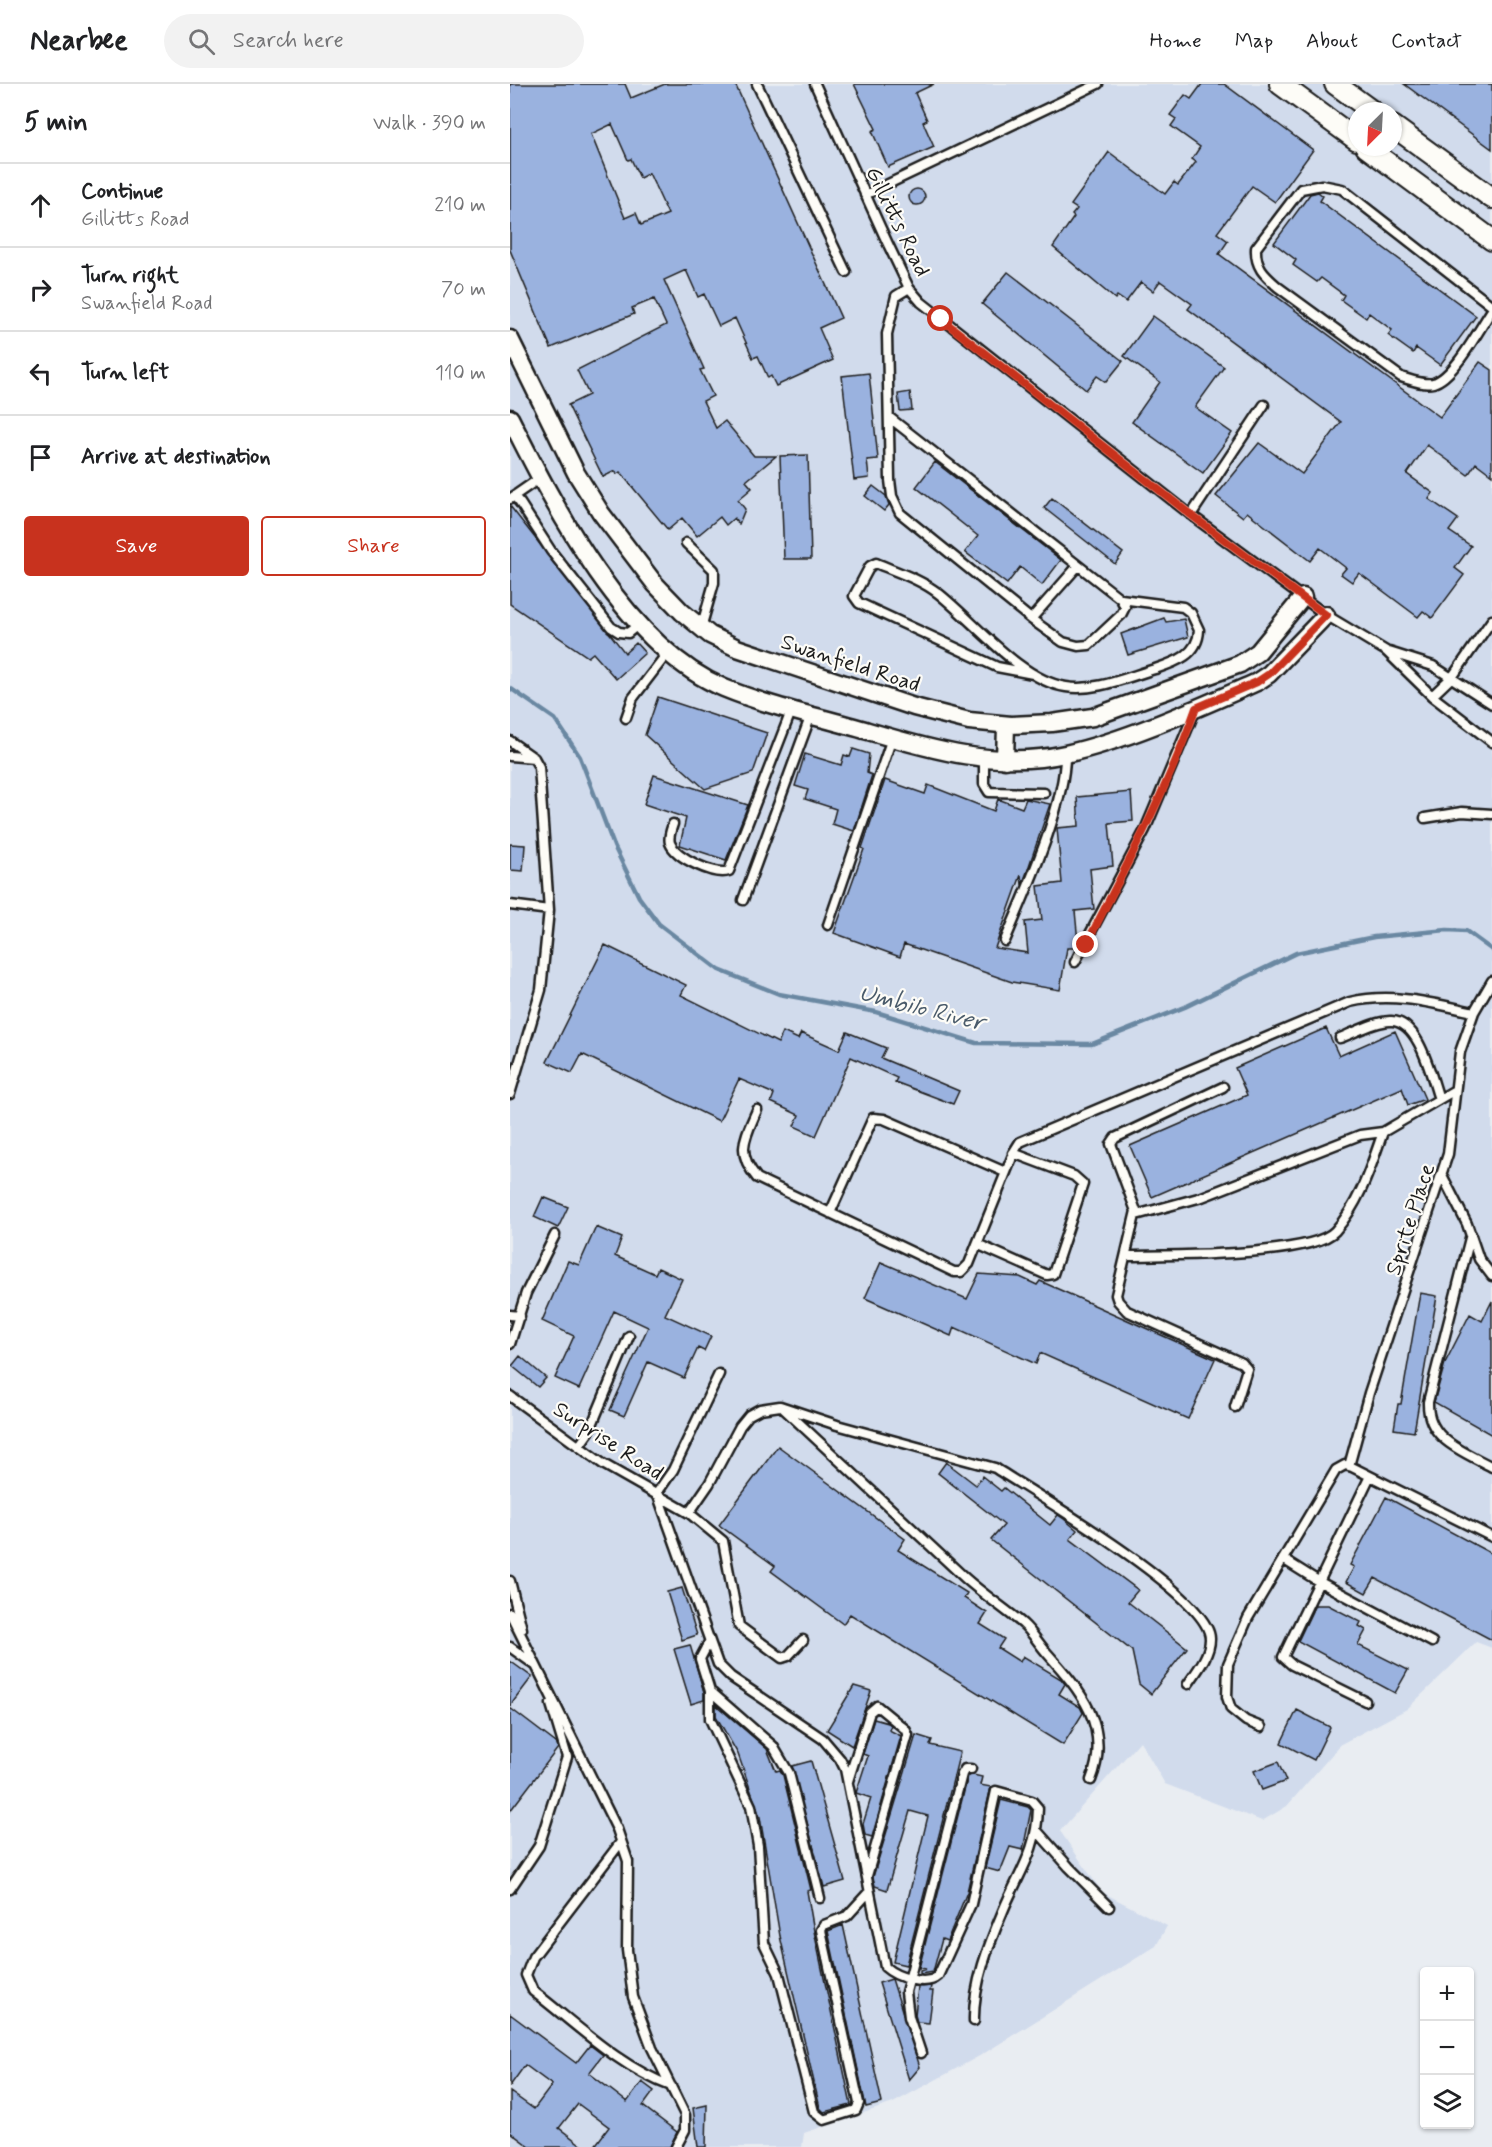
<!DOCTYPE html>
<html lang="en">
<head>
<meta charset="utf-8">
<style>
	body { margin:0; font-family:Mynerve,sans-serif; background:#f2f2f2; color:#202124 }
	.controls { position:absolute; right:18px; bottom:18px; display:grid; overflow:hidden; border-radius:6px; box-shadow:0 2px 4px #0004 }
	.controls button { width:54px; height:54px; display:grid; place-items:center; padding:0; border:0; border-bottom:2px solid #e0e0e0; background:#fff; color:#202124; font:30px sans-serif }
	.compass { position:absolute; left:838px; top:18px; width:54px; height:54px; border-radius:50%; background:#fff; box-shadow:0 2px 4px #0004; rotate:204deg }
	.stop { position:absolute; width:18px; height:18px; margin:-14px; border:4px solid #c8321e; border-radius:50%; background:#fff }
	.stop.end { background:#c8321e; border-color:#fff; box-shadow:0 2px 6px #0008 }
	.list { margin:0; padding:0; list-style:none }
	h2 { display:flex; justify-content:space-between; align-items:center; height:78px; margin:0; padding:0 24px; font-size:26px }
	h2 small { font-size:20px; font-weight:400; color:#757577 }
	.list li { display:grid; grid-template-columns:39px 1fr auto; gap:18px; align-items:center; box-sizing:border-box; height:84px; padding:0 24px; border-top:2px solid #e0e0e0 }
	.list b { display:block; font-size:22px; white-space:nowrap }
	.list p { margin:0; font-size:20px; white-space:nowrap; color:#757577 }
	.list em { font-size:20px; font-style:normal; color:#757577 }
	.actions { display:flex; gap:12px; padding:18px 24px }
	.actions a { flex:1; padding:14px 0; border:2px solid #c8321e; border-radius:6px; text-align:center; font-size:21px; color:#c8321e }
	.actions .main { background:#c8321e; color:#fff }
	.icon { flex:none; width:33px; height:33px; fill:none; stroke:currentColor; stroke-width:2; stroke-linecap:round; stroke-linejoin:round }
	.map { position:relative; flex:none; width:982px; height:2063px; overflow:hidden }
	header { display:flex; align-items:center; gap:36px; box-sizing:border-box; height:84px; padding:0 30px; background:#fff; border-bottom:2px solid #e0e0e0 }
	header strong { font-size:28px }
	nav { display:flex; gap:33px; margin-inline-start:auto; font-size:21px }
	.search { width:420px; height:54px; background:#f2f2f2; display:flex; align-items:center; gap:15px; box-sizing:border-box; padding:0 21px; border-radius:33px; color:#757577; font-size:22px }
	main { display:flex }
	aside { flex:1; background:#fff }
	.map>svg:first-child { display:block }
</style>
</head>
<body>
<header>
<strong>Nearbee</strong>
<div class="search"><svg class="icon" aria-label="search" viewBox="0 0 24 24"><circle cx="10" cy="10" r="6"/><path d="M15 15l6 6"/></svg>Search here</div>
<nav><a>Home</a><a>Map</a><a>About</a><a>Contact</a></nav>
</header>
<main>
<aside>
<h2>5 min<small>Walk · 390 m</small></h2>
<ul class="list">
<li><svg class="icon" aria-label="ahead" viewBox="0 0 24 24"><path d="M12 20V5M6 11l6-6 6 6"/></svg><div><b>Continue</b><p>Gillitts Road</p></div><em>210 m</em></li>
<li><svg class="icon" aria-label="right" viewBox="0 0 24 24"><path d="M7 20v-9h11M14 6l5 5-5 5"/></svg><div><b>Turn right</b><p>Swanfield Road</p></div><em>70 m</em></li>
<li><svg class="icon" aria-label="left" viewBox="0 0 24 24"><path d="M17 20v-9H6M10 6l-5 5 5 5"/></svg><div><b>Turn left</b></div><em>110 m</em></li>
<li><svg class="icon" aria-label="arrive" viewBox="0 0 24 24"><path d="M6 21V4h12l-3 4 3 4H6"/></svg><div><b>Arrive at destination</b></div></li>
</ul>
<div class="actions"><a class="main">Save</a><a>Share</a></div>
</aside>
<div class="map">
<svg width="982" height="2063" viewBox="0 0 982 2063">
	<rect width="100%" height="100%" fill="#e9edf2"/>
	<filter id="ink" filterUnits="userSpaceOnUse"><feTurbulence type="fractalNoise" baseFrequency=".0167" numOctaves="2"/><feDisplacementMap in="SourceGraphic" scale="12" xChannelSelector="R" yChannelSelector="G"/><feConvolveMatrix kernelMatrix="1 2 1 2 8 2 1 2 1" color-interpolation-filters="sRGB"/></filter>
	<g filter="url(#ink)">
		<!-- built -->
		<path fill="#d1dbec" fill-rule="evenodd" d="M0,0h982v1564l-16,-6 -69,67 -66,35 -54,62 -25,15 -97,-37 -25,-43 -80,90 42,61 65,34 -11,20 -173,108 -90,49 -89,30 -2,14h-292zM847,27h36v36h-36z"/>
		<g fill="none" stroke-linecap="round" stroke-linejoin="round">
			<!-- stream -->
			<path stroke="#6b88a2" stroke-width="4.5" d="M0,604l45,31 25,38 34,89 25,51 20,27 60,46 60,24 97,18 100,31 116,1 93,-37 111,-54 78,-16 73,-7 19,1 26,19"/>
		</g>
		<!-- building -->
		<path fill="#9ab2df" stroke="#1c1c1c" stroke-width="1.5" fill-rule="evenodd" d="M0,0h115l6,14 34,-14h70l106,234 -22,10 14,32 -57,26 -5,-10 -3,2 -10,-22 -5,2 -18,-40 -16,8 -15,-32 -6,3 -12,-27 -22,10 40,89 -4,1 13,26 -10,5 13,27 9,-7 29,35h22l-30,25 6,7 -14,12 7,9 -6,15 -5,-6 -8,7 -6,-8 -23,19 -15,-18 -14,12 -48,-58 -3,2 -2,-3 -12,6 -35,-72 21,-10 -12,-25 89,-45 -12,-26 -22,9 2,6 -83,34 -41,-98zM102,40l16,36 3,-1 9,19 9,-5 19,41 -27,11 -5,-12 -11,5 -34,-84z
			M344,0h80l-19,9 12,27 -4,2 11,25 -46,20 -16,-36 4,-2z
			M692,0h22l89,66 -38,52 -23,-16 -35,47 11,8 -9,13 221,163 40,-55 12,8v105l-16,-12 -8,12 -41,-30 -20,29 26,19 -4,6 29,20 -9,12 22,15 -16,22 9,7 -32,43 -9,-7 -5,6 -59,-44 -7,9 -11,-8 5,-6 -26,-20 -10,13 -63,-49 -4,5 -27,-21 43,-53 43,31 39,-52 -153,-113 4,-5 -32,-23 -7,10 -12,-9 -15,20 -9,-6 -2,3 -62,-52 21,-30 -2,-2 5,-6 -6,-4 38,-53 56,42 9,-12 4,3 18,-23 -4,-3 8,-12 -29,-21 5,-7 -6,-4 15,-20 6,4z
			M894,0h88v65z
			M399 113a8 8 0 1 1 16 0a8 8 0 1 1-16 0Z
			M808,108l5,4 -3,5 156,115 -36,49 -24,-17 -3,5 -25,-18 4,-5 -23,-17 -3,5 -25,-18 3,-5 -23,-17 -4,4 -24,-17 3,-5 -22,-17 36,-49z
			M498,188l115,89 -17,21 -9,-6 -11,14 -104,-86z
			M643,232l71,51 -29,40 37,26 -29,40 -71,-51 28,-40 -36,-26z
			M359,289l9,86 -11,1 2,18 -15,2 -12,-104z
			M400,308l2,18 -12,1 -2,-17z
			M298,371l3,104h-27l-4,-103z
			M425,378l126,98 -19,25 -22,-18 -13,17 -42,-32 13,-16 -62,-49z
			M363,402l13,10 3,9 -5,6 -19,-15z
			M542,414l71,55 -8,11 -71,-56z
			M0,422l115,147 11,-10 9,10 -29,26 -23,-26 -5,4 -78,-53z
			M654,534l2,4 18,-3 4,18 -60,18 -7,-21z
			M148,613l109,36 -14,40 -48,16 -60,-54z
			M343,665l16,5 -2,19 5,2 -18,56 -22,-7 4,-15 -31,-10 3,-9 -13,-4 10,-32 36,11 3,-10 6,2z
			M144,691l94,30 -22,55 -46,-15 6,-27 -42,-14z
			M375,696l40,14 3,-9 66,26 4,-12 24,9 4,-9 24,5 -23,68 -5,13 -1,-10 -26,73 33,5 -3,-31 17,-2 -4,-34 24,-3 -5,-55 22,-2 -2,-29 54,-5 2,29 -24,2 4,43 -23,3 4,40 -19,2 3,31 -3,6h-8l-7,42 -48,-8 -108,-38 -4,13 -66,-24 30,-84 -2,-1z
			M0,760l15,1 -2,26 -13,-1z
			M95,861l81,40 -5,10 97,48 5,-11 15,7 3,-6 38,17 8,-18 39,16 -5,10 78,33 -6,13 -58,-22 2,-4 -46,-21 -35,79 -22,-10 5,-11 -28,-13 3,-8 -35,-15 -20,42 -137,-67 -10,19 -25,-11z
			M816,944l13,28 56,-25 30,68 -17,6 -6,-17 -250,109 -22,-51 117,-51 -12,-27z
			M33,1113l25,10 -10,21 -24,-11z
			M86,1143l26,11 -7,18 40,18 3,-6 24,11 -17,36 46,21 -7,15 -6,-3 -14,30 -36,-16 -24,54 -14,-6 38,-83 -34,-16 -35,78 -24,-11 19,-42 -32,-15 26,-60 11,4z
			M371,1178l86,37 12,-25 41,3 17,8 3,-4 175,78 -27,60 -148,-66 -4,11 -82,-37 -3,9 -86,-38z
			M910,1209l17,3 -23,136 -20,-3 4,-25h3z
			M982,1217v134l-58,-33 11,-39 25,-49 12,7z
			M10,1272l26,22 -8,9 -26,-21z
			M268,1362l127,93 -7,11 69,43 -3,5 23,15 -7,11 24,15 -6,9 22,14 3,-6 38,23 4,5 -6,10 21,13 3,6 -20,32 -213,-131 -7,10 -72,-53 4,-5 -56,-41z
			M436,1378l30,23 6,-9 19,15 3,-3 46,37 8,-10 6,4 13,11 -7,9 68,51 -10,12 59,46 -36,46 -12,-10 -7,-33 -141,-111 13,-15 -66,-52z
			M876,1413l106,57v86l-117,-62 -9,15 -20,-11 8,-15 -4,-2z
			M172,1504l15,47 -15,5 -15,-48z
			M805,1521h13l33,17 -2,4 7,4 -8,15 50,25 -13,23 -97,-52z
			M180,1561l14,47v8l-13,4 -17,-55z
			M0,1577l22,16 -22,29z
			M344,1602l17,5 -19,55 -25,-16z
			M206,1621l51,44 9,22 4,-1 3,5 28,115 -4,1 7,40 37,174 -27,7 -4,-4 -40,-172 -20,-119 -22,-63 -22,-38z
			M0,1624l46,35 2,5 -48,63z
			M787,1626l33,17 -16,33 -33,-17z
			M364,1635l14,4 3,2 -2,5 12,6 -29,101 -7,-2 -2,-11 8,-26 -15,-5 12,-37 -5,-2z
			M406,1651l16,5 -2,5 30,7 -54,213 -13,-3 35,-146 -18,-5 -23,79 -12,-4 -2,-9z
			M301,1677l34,120 -21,6 -32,-121z
			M768,1678l8,19 -24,9 -8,-19z
			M463,1691l9,2 -2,8 11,2 -24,105 -20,49 -5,-2 -9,33 -13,2v-3l6,-2 -7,-1 49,-192z
			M491,1716l27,7 3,3 -8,40 -13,-3 -10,25 -15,-4z
			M333,1841l39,178 -16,4 -38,-176z
			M382,1895l28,88 -11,13 -30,-97z
			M421,1902l-1,5h3l-4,32 -12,-1 -2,-7 3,-28z
			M0,1930l66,49 14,-18 13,10 -14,18 38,29 15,-20 12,9 -11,15 34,26 -7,15h-76l15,-20 -31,-23 -19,24 25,19h-54l-20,-15v-40l24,17 18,-24 -27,-20 -15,21z
			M197,2021l-1,42h-8l-5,-39z"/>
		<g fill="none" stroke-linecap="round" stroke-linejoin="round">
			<defs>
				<path id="service" d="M247,0l89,188
					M305,0l72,158 22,46 12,14 270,213 135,100 60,36 46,45 60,46
					M355,111l233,-111
					M399,204l-13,8 -9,38 3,146 2,16 8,17 131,106 46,-52
					M982,222l-150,-117 -20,-4 -21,4 -45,59c-1,19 8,27 22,39l123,90c10,3 22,8 32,6 21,-5 46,-54 59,-73
					M380,334l231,181 4,8 -4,8 -32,30 -11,1 -15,-4 -32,-23
					M4,412l26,-18
					M0,415l4,-3 6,7 31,48 60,76 8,5 9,1 12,-10
					M681,431l73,-110
					M176,459l28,27v13l-13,45
					M879,568l44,14 59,38
					M523,590l-36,-7 -138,-64 -5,-7 16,-30 6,-3c21,9 44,16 62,30 36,28 82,87 128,94 29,5 61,-10 89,-18 21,-7 43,-14 44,-39l-8,-17 -8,-6 -62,-8
					M922,612l21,-20 39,-56
					M116,634l7,-20 36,-47
					M0,657l24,17 5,9 10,143 -8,80 -31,104
					M0,672l24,2
					M474,675v25l5,8 55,1
					M915,734l37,-6 30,2
					M163,740c-2,6 -5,13 -3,19 6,15 45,33 59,28l63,-162
					M233,816l68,-185
					M0,821l39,5
					M318,841l64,-187
					M495,857c20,-48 61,-137 60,-187
					M565,878l70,-132 50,-119
					M830,954c16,-6 33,-16 50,-17 29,-2 41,55 49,78
					M713,1003l-108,51 -4,6 25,67 -20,84 2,6 9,10 115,52 5,6 -12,38
					M247,1026c-12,28 -22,42 0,68l197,94h7l8,-8 46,-114 5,-8 330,-140c43,-10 82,1 124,10
					M932,1091l25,49 12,35 13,17
					M320,1129l43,-95 11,1 121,53
					M626,1131l66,-18 158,-62 23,-3 72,-42
					M961,1150l-43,168c-1,38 35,49 64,65
					M467,1160l70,31 6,-1 30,-90 -9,-8 -61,-23
					M617,1172c39,-1 184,1 208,-25 25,-28 36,-65 48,-99
					M0,1231l10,1
					M0,1260l16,-51 29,-58
					M209,1290l-46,96 -16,23 61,171 13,13 92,62 17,20 5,10 40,198c11,10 41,20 53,9l33,-72 25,-113 36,10 6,7c-1,44 -19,64 -35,103 -14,33 -30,74 -29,110
					M0,1312l93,68 86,49 34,28 16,85 43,32 6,-2 15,-16
					M273,1324l182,170c19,17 39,30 58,46 9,8 16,20 24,29 33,37 65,74 44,127
					M69,1362l10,-14 40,-96
					M839,1382l20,-73 79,-239 12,-102 14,-40 18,-31
					M179,1429l20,-29 31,-58 9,-11 11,-6 20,-3 57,19 158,43c38,25 216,128 215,171 0,16 -13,32 -22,45
					M773,1475l35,22 114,61
					M0,1497l12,48
					M0,1529l107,216 11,32 -1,89 6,47 19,51 33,67v15l-9,17
					M199,1558l-9,17 10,32v28l41,87 7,40 6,97 15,31 35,138 10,8 32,-10 3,-7 -38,-173 3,-5 23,-9 22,-24
					M0,1563l25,18
					M200,1607l63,55 16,27 31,125
					M855,1617l-73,-36 -9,-8 87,-181
					M751,1643l-15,-6 -15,-12 -4,-12 1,-33 20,-46 88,-148 9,-5 7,2 140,70
					M338,1697l22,-69 7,-6 28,23 3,6 -41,141
					M528,1748l31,35 40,40
					M111,1758l-88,115 -7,18 7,16c43,33 86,76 138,95
					M0,1805l29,-43 28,-89 -16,-53
					M411,1969l-12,-36 -3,-25 56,-218 3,-5h6"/>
				<path id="minor" d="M0,255l66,134 25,40 54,71 27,28 28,23 27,13 177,59 55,14 42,4 41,-2 41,-6 147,-53 18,-12 45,-55
					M0,334c45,90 116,229 214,270 46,19 97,29 144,43 64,19 130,38 197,23 60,-13 135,-47 192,-72l12,-8 57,-59
					M495,676l1,-35"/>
				<path id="tertiary" d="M770,0l77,56
					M825,0l37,27
					M883,42l99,72
					M856,63l126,93"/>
			</defs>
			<!-- service casing -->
			<use href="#service" stroke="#1c1c1c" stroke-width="13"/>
			<!-- minor casing -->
			<use href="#minor" stroke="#1c1c1c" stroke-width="21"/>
			<!-- tertiary casing -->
			<use href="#tertiary" stroke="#1c1c1c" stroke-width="24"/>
			<!-- service -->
			<use href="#service" stroke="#fdfcf7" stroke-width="8"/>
			<!-- minor -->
			<use href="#minor" stroke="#fdfcf7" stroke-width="16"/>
			<!-- tertiary -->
			<use href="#tertiary" stroke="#fdfcf7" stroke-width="20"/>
		</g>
	</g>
	<g fill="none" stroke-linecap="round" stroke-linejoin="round" filter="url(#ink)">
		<!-- route -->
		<path stroke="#c8321e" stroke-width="8" d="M431,235l250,196 135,100 -57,59 -12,8 -61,26c-29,82 -70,159 -110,237"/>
	</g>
	<g text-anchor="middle" stroke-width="4.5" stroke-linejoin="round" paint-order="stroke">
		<!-- street labels -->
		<g font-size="22" fill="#1c1c1c" stroke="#fdfcf7">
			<text transform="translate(389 137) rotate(64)" y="8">Gillitts Road</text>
			<text transform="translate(341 578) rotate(18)" y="8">Swanfield Road</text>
			<text transform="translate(899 1135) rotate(-72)" y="8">Sprite Place</text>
			<text transform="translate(99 1356) rotate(33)" y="8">Surprise Road</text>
		</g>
		<!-- water labels -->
		<g font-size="24" font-style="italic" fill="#4a5b6a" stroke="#fdfcf7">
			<text transform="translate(412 923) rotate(14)" y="8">Umbilo River</text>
		</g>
	</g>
</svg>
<div class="controls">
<button>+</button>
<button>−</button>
<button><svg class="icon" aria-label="layers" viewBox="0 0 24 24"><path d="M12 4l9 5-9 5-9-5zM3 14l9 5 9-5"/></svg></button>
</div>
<svg class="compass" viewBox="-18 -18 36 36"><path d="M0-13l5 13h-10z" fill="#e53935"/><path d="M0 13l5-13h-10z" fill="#757577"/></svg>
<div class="stop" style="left:431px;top:235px"></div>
<div class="stop end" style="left:576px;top:861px"></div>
</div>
</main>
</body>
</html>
